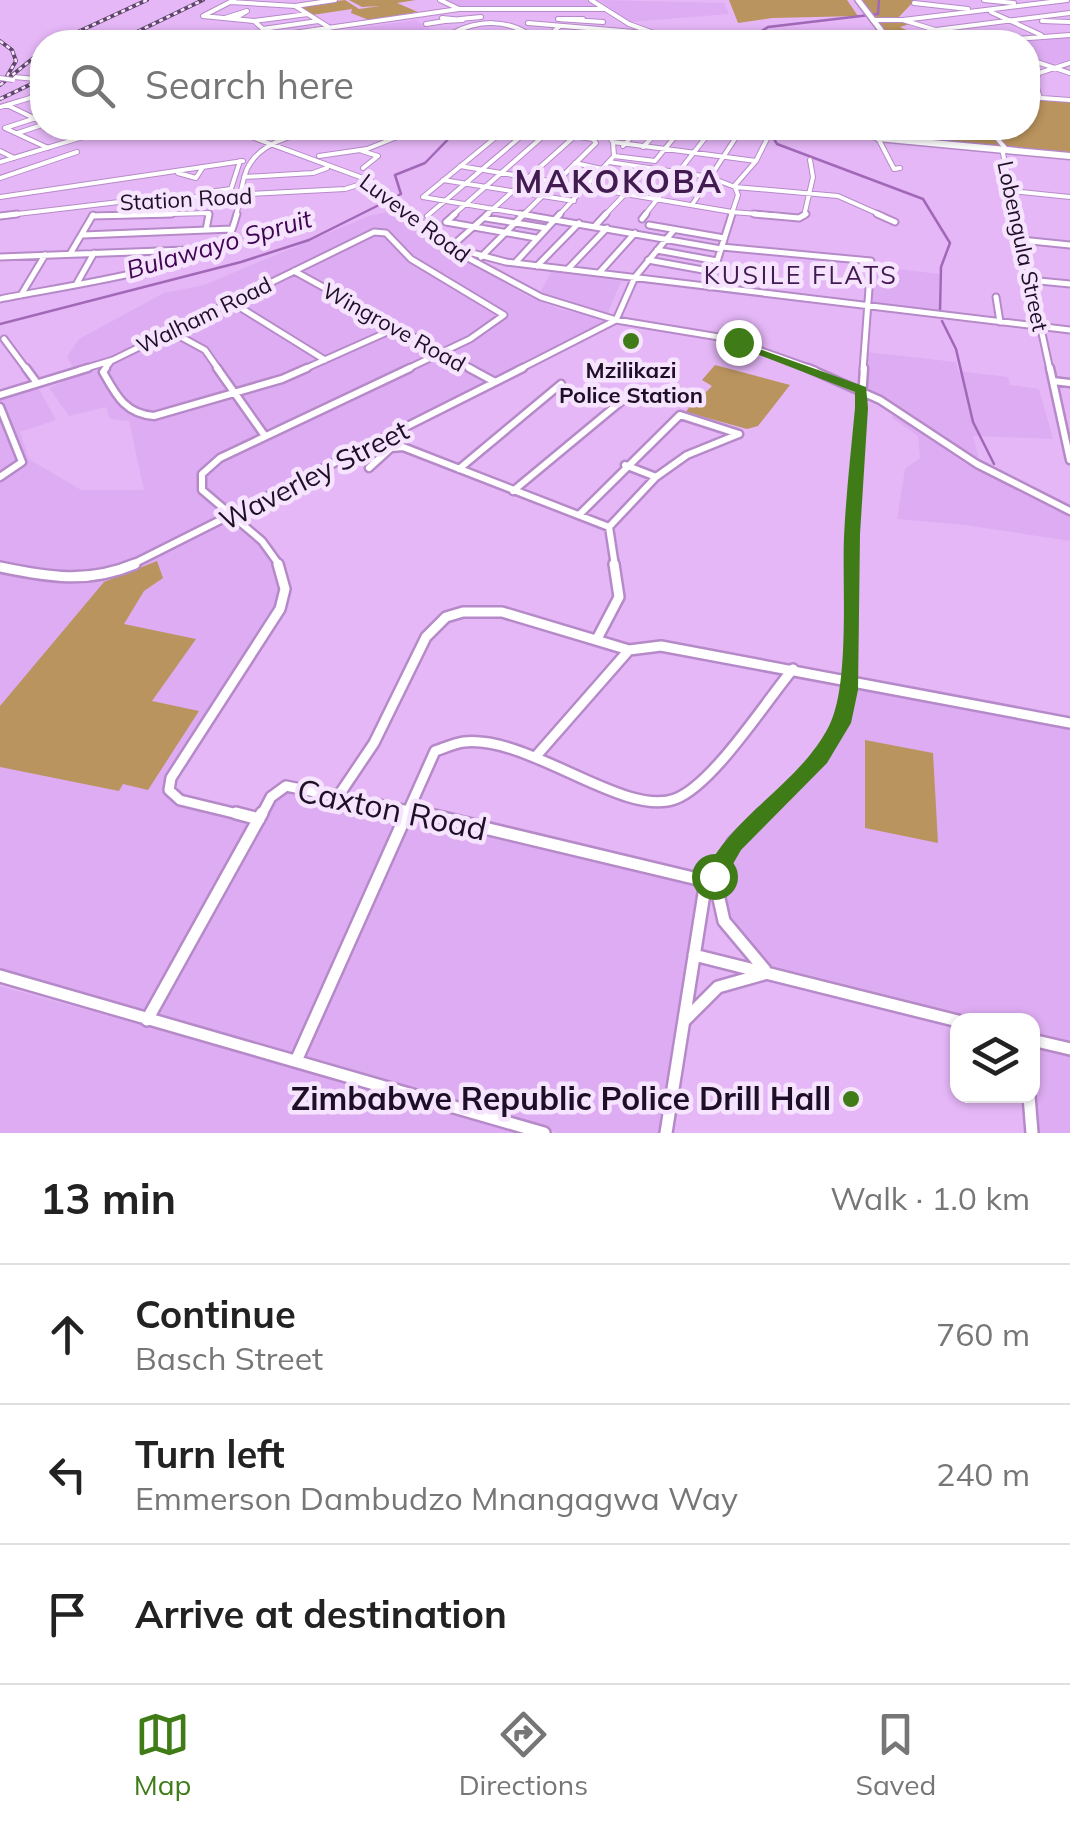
<!DOCTYPE html>
<html lang="en">
<head>
<meta charset="utf-8">
<style>
	body { margin:0; font-family:Mulish,sans-serif; background:#f2f2f2; color:#222 }
	.controls { position:absolute; right:30px; bottom:30px; display:grid; overflow:hidden; border-radius:20px; box-shadow:0 2px 8px #0004 }
	.controls button { width:90px; height:90px; display:grid; place-items:center; padding:0; border:0; border-bottom:2px solid #e0e0e0; background:#fff; color:#222; font:50px sans-serif }
	.stop { position:absolute; width:30px; height:30px; margin:-22px; border:8px solid #3f7c17; border-radius:50%; background:#fff }
	.stop.end { background:#3f7c17; border-color:#fff; box-shadow:0 2px 10px #0008 }
	.list { margin:0; padding:0; list-style:none }
	h2 { display:flex; justify-content:space-between; align-items:center; height:130px; margin:0; padding:0 40px; font-size:42px }
	h2 small { font-size:32px; font-weight:400; color:#767676 }
	.list li { display:grid; grid-template-columns:65px 1fr auto; gap:30px; align-items:center; box-sizing:border-box; height:140px; padding:0 40px; border-top:2px solid #e0e0e0 }
	.list b { display:block; font-size:38px; white-space:nowrap }
	.list p { margin:0; font-size:32px; white-space:nowrap; color:#767676 }
	.list em { font-size:32px; font-style:normal; color:#767676 }
	.icon { flex:none; width:55px; height:55px; fill:none; stroke:currentColor; stroke-width:2; stroke-linecap:round; stroke-linejoin:round }
	.map { position:relative; flex:none; width:1070px; height:1133px; overflow:hidden }
	.search { position:absolute; background:#fff; box-shadow:0 2px 8px #0004; left:30px; right:30px; top:30px; height:110px; display:flex; align-items:center; gap:25px; box-sizing:border-box; padding:0 35px; border-radius:40px; color:#767676; font-size:38px }
	.sheet { height:550px; background:#fff }
	nav { display:flex; justify-content:space-around; align-items:center; box-sizing:border-box; height:140px; border-top:2px solid #e0e0e0; background:#fff; font-size:28px; color:#767676 }
	nav a { display:grid; justify-items:center; gap:5px }
	nav .on { color:#3f7c17 }
	.map>svg:first-child { display:block }
</style>
</head>
<body>
<div class="map">
<svg width="1070" height="1133" viewBox="0 0 1070 1133">
	<rect width="100%" height="100%" fill="#e5b7f7"/>
	<!-- built -->
	<path fill="#deacf2" d="M443,0h143l11,8 -136,1z
		M599,0l125,3 5,11 -99,8z
		M416,20l20,13 -66,9h-33l-14,-9z
		M1070,36v26l-20,2 -22,-6v-16h-44z
		M403,208l46,42 78,46 32,13 53,11 -382,198 44,38 6,10 2,33 -117,189 4,9 91,23 15,-27 17,-6 409,97 -38,249h-105l-558,-164v-573l36,-12 20,36 -36,12 9,27 52,31h63l-15,-69 -19,-2 -4,-12 -37,9 -20,-28 28,-13 -10,-18 12,-18 85,-46 40,-8 165,-69z
		M873,266l66,8v39l-69,-8z
		M551,272l70,9 -14,34 -67,-22z
		M866,352l90,10 2,9 50,6 2,8 29,4 14,50 -80,-3 7,26 -116,-74z
		M897,415l64,46 109,56v24l-105,-16 -68,-6 8,-50 15,-11 -2,-22 -27,-19z
		M851,683l219,41v409h-36l-2,-112 -70,-1 -194,-49 -34,-36 -19,-52 19,-39 88,-86z
		M0,986l529,147h-529z"/>
	<!-- green -->
	<path fill="#ba945e" d="M345,0l14,9 21,-3 -18,1 -13,-7h67l-19,3 21,9 -49,8 -18,-7 1,-4 -40,6 -13,-9z
		M729,0h118l11,16 -86,2 -34,5z
		M860,0h55l-18,19 16,4 -13,4c21,11 44,6 66,13l-74,2z
		M1028,97l42,4v54l-170,-17 -8,-6 5,-4h131z
		M715,365l75,20 -32,41 -11,3 -61,-17 14,-21 6,1 6,-6 -10,-6z
		M157,561l6,17 -19,13 -20,33 72,15 -44,62 47,10 -51,79 -25,-6 -4,7 -119,-24v-61l104,-124z
		M865,740l68,13 5,90 -73,-15z"/>
	<g fill="none" stroke-linecap="round" stroke-linejoin="round">
		<!-- stream -->
		<path stroke="#a168b7" stroke-width="2.5" d="M768,42l-8,-10 8,-5 110,-13 1,-14
			M774,128l4,4 -4,7 3,5 146,55 27,44 -9,24 -1,44
			M942,321l14,28 17,73 21,42
			M0,324l241,-62 68,-22 92,-46 -6,-19 30,-12 34,-35"/>
		<defs>
			<path id="minor-far4" d="M234,0l-31,16 51,5 9,8 -3,10
				M440,0l19,9
				M591,0l38,24 49,18
				M984,0l30,3
				M230,2l65,4
				M914,3l54,6
				M991,12l50,23
				M225,18l22,-7 -13,8
				M442,18l21,2 -18,1z
				M460,19l21,-2
				M583,19h-25l45,3
				M873,20h30l71,22
				M903,20l164,-20
				M254,21l54,-7
				M1042,21l28,1
				M528,23l106,9 13,4 -5,6
				M426,24l19,-3
				M330,28l-35,-22 40,-6
				M263,29l55,-8
				M315,30l18,12
				M936,30l134,-17
				M259,38l200,-29h145
				M531,38l39,4
				M291,42l10,-3 7,3
				M378,42l75,-9
				M471,42l-12,-2 -6,-7c25,-13 53,-14 77,2l-10,7
				M559,42l6,-8 -11,-3 6,-5
				M577,42l18,-13
				M604,42l-3,-1 17,-2 -1,3
				M975,42l95,-7
				M1028,59l42,14
				M14,77l22,2
				M1028,97l42,3
				M1040,98l-5,-17 4,-8 31,-10
				M7,105l35,17
				M0,107l30,-9 12,-12
				M42,116l-37,12 43,20
				M227,128l144,53 43,35
				M516,128l77,11 3,4 -74,73
				M734,128l36,5 -14,28 -21,24
				M827,128l51,10 16,31 6,-1
				M988,128l19,22
				M18,133l24,-8
				M613,142l143,19
				M623,146l17,-18
				M643,147l18,-19
				M1002,149l15,67
				M0,151l14,7
				M362,151l16,5 -15,12
				M319,156l48,-7 50,-20 -5,-1
				M614,156l41,5 27,-33
				M0,162l113,-34
				M609,162l100,15 26,10 3,8 -7,21
				M575,163l27,6
				M460,166l272,46 50,4
				M178,173l18,5 7,-11
				M244,177l69,-4 14,-5
				M0,178l77,-26
				M443,180l131,21
				M735,187l103,9 45,20
				M1011,191l59,6
				M209,192l22,-3 9,-28
				M0,197l243,-36
				M423,197l111,19
				M423,197l84,-69
				M692,205l50,-77
				M0,216l136,-16 209,-11 26,-8
				M92,216l117,-3 -1,3
				M236,216c4,-15 5,-33 11,-47 17,-36 69,-37 102,-41
				M427,216l104,-88
				M452,216l96,-84
				M485,216l99,-88
				M558,216l56,-60 -1,-14 -11,-14
				M604,216l22,-23
				M644,216l69,-88
				M804,216l9,-39 -3,-17"/>
			<path id="minor-far3" d="M411,214l46,38 84,45 75,23 109,18 90,32
				M520,214l201,35
				M754,214l45,4 7,-4
				M877,214l18,8
				M1016,214l34,156
				M0,216l17,-2
				M92,216l80,-2
				M486,218l60,10
				M642,219l4,-5
				M446,222l9,-8
				M446,222l90,16
				M649,225l75,13
				M595,226l11,-12
				M206,230l3,-16
				M83,235l149,-6
				M1021,240l49,5
				M453,245l35,-31
				M722,247l149,14 -8,109
				M461,250l45,12 564,68
				M657,250l60,11
				M70,254l23,-39
				M0,257l186,-7 10,4
				M481,257l43,-43
				M648,260l66,12
				M515,263l45,-49
				M537,266l42,-43
				M568,269l39,-41
				M294,271l180,99
				M599,273l36,-40
				M1029,280l41,4
				M77,283l17,-30
				M709,287l23,-73
				M21,295l24,-40
				M996,297l4,25
				M0,299c48,-10 190,-30 224,-57 8,-7 10,-19 13,-28
				M233,303l92,57
				M172,332l33,18 14,20
				M4,339l23,31
				M80,370l33,-10 261,-128 12,1 25,26 93,56 -34,24 -65,31
				M104,370l7,-9
				M302,370l92,-41
				M518,370l98,-50 19,-43 39,-47"/>
			<path id="minor-far2" d="M26,368l11,15
				M106,368l-3,4c13,23 22,42 51,44l128,-37 25,-11
				M217,368l48,68
				M469,368l26,14
				M808,368l72,32 97,64 93,47
				M1050,368l20,92
				M1053,381l17,2
				M0,395l88,-27
				M0,407l22,55 -22,15
				M369,468l22,-20 12,-1 206,80
				M459,469l102,-85
				M656,477l31,-22 52,-21
				M513,491l111,-92
				M579,515l101,-100 59,19
				M129,566l394,-198
				M280,566l-18,-25 -60,-51v-16l18,-16 190,-90
				M615,566l-6,-39 47,-50 -31,-12
				M851,566l13,-198"/>
			<path id="minor-far1" d="M0,567c48,10 88,17 135,-3
				M597,639l22,-42 -5,-33
				M537,755l92,-105
				M339,795l35,-52 52,-106 20,-20 17,-5h39l127,38 32,-4 409,77
				M246,816l-66,-16 -11,-10 2,-12 109,-169 5,-20 -7,-25
				M261,816l10,-19 15,-11 147,30
				M406,816l29,-65c9,-3 20,-8 29,-9 65,-7 160,76 211,57 38,-14 91,-98 118,-130
				M761,816c20,-19 45,-39 61,-61 38,-55 28,-128 29,-191"/>
			<path id="minor" d="M236,813l23,6
				M422,813l284,68
				M714,876l10,45 41,49
				M694,955l264,66
				M0,976l544,157
				M147,1020l115,-207
				M684,1021l34,-34 46,-13
				M1032,1040l38,9
				M296,1061l111,-248
				M1029,1096l3,37
				M666,1133l40,-252 8,-5 19,-33 30,-30"/>
			<path id="highway-far1" d="M858,0l32,42"/>
			<path id="highway" d="M878,138l192,18"/>
		</defs>
		<!-- minor-far4 casing -->
		<use href="#minor-far4" stroke="#b68ac8" stroke-width="6"/>
		<!-- minor-far3 casing -->
		<use href="#minor-far3" stroke="#b68ac8" stroke-width="9"/>
		<!-- minor-far2 casing -->
		<use href="#minor-far2" stroke="#b68ac8" stroke-width="11"/>
		<!-- minor-far1 casing -->
		<use href="#minor-far1" stroke="#b68ac8" stroke-width="14"/>
		<!-- minor casing -->
		<use href="#minor" stroke="#b68ac8" stroke-width="16"/>
		<!-- highway-far1 casing -->
		<use href="#highway-far1" stroke="#b68ac8" stroke-width="8"/>
		<!-- highway casing -->
		<use href="#highway" stroke="#b68ac8" stroke-width="9"/>
		<!-- minor-far4 -->
		<use href="#minor-far4" stroke="#fff" stroke-width="4"/>
		<!-- minor-far3 -->
		<use href="#minor-far3" stroke="#fff" stroke-width="5"/>
		<!-- minor-far2 -->
		<use href="#minor-far2" stroke="#fff" stroke-width="6"/>
		<!-- minor-far1 -->
		<use href="#minor-far1" stroke="#fff" stroke-width="9"/>
		<!-- minor -->
		<use href="#minor" stroke="#fff" stroke-width="11"/>
		<!-- highway-far1 -->
		<use href="#highway-far1" stroke="#fff" stroke-width="5"/>
		<!-- highway -->
		<use href="#highway" stroke="#fff" stroke-width="6"/>
		<defs>
			<path id="rail" d="M0,41l12,9 4,11 -9,15
				M56,42l91,-42
				M116,42l87,-42
				M0,85l42,-34
				M0,99l42,-20"/>
		</defs>
		<!-- rail casing -->
		<use href="#rail" stroke="#60466b" stroke-width="4"/>
		<!-- rail -->
		<use href="#rail" stroke="#f6e4fe" stroke-width="2.5" stroke-dasharray="4" stroke-linecap="butt"/>
		<defs>
			<path id="minor-bridge" d="M0,78l13,2
				M32,81l7,1"/>
		</defs>
		<!-- minor-bridge casing -->
		<use href="#minor-bridge" stroke="#b68ac8" stroke-width="6" stroke-linecap="butt"/>
		<!-- minor-bridge -->
		<use href="#minor-bridge" stroke="#fff" stroke-width="4"/>
	</g>
	<!-- route -->
	<path fill="#3f7c17" d="M734,340l132,47 2,21 -8,126 -2,156 -7,33 -24,40 -86,87 -19,33 -8,3 -8,-3 -3,-7c29,-62 96,-91 126,-150 21,-40 13,-142 15,-189 2,-43 7,-86 11,-129v-16l-121,-47z"/>
	<!-- markers -->
	<g fill="#3f7c17" stroke="#f6e4fe" stroke-width="4">
		<circle cx="631" cy="341" r="10"/>
		<circle cx="851" cy="1099" r="10"/>
	</g>
	<g text-anchor="middle" stroke-width="9" stroke-linejoin="round" paint-order="stroke">
		<!-- far-street labels -->
		<g font-size="22" fill="#1f0f26" stroke="#f6e4fe">
			<text transform="translate(186 199) rotate(-3)" y="8">Station Road</text>
			<text transform="translate(415 218) rotate(37)" y="8">Luveve Road</text>
			<text transform="translate(1023 246) rotate(78)" y="8">Lobengula Street</text>
			<text transform="translate(204 315) rotate(-26)" y="8">Walham Road</text>
			<text transform="translate(394 327) rotate(29)" y="8">Wingrove Road</text>
		</g>
		<!-- far-poi labels -->
		<g font-size="22" font-weight="bold" fill="#1f0f26" stroke="#f6e4fe">
			<text x="631" y="378">Mzilikazi<tspan x="631" dy="25">Police Station</tspan></text>
		</g>
		<!-- far-water labels -->
		<g font-size="25" font-style="italic" fill="#400552" stroke="#f6e4fe">
			<text transform="translate(219 244) rotate(-16)" y="9">Bulawayo Spruit</text>
		</g>
		<!-- far-neighbourhood labels -->
		<g font-size="25" letter-spacing="2.5" fill="#421b50" stroke="#f6e4fe">
			<text x="801" y="284">KUSILE FLATS</text>
		</g>
		<!-- street labels -->
		<g font-size="28" fill="#1f0f26" stroke="#f6e4fe">
			<text transform="translate(314 475) rotate(-27)" y="10">Waverley Street</text>
		</g>
		<!-- far-district labels -->
		<g font-size="32" font-weight="bold" letter-spacing="2.5" fill="#421b50" stroke="#f6e4fe">
			<text x="619" y="193">MAKOKOBA</text>
		</g>
		<!-- near-street labels -->
		<g font-size="32" fill="#1f0f26" stroke="#f6e4fe">
			<text transform="translate(392 810) rotate(12)" y="11">Caxton Road</text>
		</g>
		<!-- near-poi labels -->
		<g font-size="32" font-weight="bold" fill="#1f0f26" stroke="#f6e4fe" text-anchor="end">
			<text x="831" y="1110">Zimbabwe Republic Police Drill Hall</text>
		</g>
	</g>
</svg>
<div class="controls">
<button><svg class="icon" aria-label="layers" viewBox="0 0 24 24"><path d="M12 4l9 5-9 5-9-5zM3 14l9 5 9-5"/></svg></button>
</div>
<div class="stop" style="left:714px;top:876px"></div>
<div class="stop end" style="left:738px;top:342px"></div>
<div class="search"><svg class="icon" aria-label="search" viewBox="0 0 24 24"><circle cx="10" cy="10" r="6"/><path d="M15 15l6 6"/></svg>Search here</div>
</div>
<section class="sheet">
<h2>13 min<small>Walk · 1.0 km</small></h2>
<ul class="list">
<li><svg class="icon" aria-label="ahead" viewBox="0 0 24 24"><path d="M12 20V5M6 11l6-6 6 6"/></svg><div><b>Continue</b><p>Basch Street</p></div><em>760 m</em></li>
<li><svg class="icon" aria-label="left" viewBox="0 0 24 24"><path d="M17 20v-9H6M10 6l-5 5 5 5"/></svg><div><b>Turn left</b><p>Emmerson Dambudzo Mnangagwa Way</p></div><em>240 m</em></li>
<li><svg class="icon" aria-label="arrive" viewBox="0 0 24 24"><path d="M6 21V4h12l-3 4 3 4H6"/></svg><div><b>Arrive at destination</b></div></li>
</ul>
</section>
<nav>
<a class="on"><svg class="icon" aria-label="map" viewBox="0 0 24 24"><path d="M3 6l6-2 6 2 6-2v14l-6 2-6-2-6 2zM9 4v14M15 6v14"/></svg>Map</a>
<a><svg class="icon" aria-label="directions" viewBox="0 0 24 24"><path d="M12 3l9 9-9 9-9-9zM9 14v-3h6M13 9l2 2-2 2"/></svg>Directions</a>
<a><svg class="icon" aria-label="saved" viewBox="0 0 24 24"><path d="M7 4h10v16l-5-4-5 4z"/></svg>Saved</a>
</nav>
</body>
</html>
